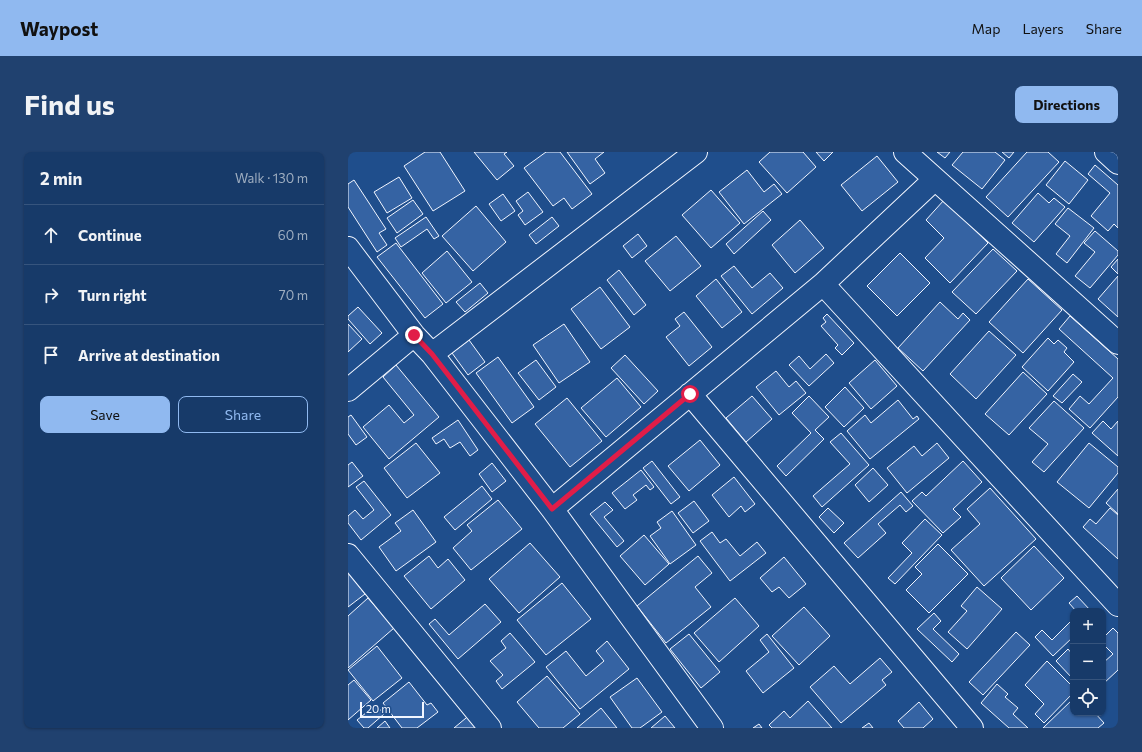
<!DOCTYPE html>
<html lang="en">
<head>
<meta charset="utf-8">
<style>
	body { margin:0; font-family:Commissioner,sans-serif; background:#20416f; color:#f1f3f6 }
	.controls { position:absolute; right:12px; bottom:12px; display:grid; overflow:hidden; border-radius:8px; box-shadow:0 1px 3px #0004 }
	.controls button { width:36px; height:36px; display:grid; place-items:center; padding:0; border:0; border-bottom:1px solid #36547d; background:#173a69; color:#f1f3f6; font:20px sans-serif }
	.scale { position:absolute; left:12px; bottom:10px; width:64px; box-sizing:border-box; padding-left:4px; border:2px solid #f2f6ff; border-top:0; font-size:11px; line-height:14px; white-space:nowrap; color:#f2f6ff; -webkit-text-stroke:3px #1f4e8c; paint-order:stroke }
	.stop { position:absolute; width:12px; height:12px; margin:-9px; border:3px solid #e11d48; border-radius:50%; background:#fff }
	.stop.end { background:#e11d48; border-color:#fff; box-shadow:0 1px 4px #0008 }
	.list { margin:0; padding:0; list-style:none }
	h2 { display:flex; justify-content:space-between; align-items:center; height:52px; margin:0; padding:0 16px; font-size:17px }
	h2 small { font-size:13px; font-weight:400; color:#9eadc0 }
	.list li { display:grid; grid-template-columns:26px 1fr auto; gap:12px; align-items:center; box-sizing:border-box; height:60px; padding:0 16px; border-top:1px solid #36547d }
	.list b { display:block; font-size:15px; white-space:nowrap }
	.list em { font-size:13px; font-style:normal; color:#9eadc0 }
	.actions { display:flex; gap:8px; padding:12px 16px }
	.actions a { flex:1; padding:9px 0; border:1px solid #90b9f0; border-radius:8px; text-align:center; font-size:14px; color:#90b9f0 }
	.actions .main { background:#90b9f0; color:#111 }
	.icon { flex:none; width:22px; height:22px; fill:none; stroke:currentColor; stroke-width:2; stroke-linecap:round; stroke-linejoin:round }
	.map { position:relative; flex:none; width:770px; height:576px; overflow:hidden; border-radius:8px }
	header { display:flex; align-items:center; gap:24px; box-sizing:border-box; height:56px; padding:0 20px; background:#90b9f0; color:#111 }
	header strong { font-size:19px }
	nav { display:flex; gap:22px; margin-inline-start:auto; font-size:14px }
	.intro { display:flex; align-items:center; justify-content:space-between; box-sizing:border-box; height:96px; padding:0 24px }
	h1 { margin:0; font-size:28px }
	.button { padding:10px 18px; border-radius:8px; background:#90b9f0; color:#111; font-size:14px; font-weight:700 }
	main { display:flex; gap:24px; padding:0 24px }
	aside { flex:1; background:#173a69; border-radius:8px; box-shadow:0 1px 3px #0004 }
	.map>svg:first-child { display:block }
</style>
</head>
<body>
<header>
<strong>Waypost</strong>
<nav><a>Map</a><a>Layers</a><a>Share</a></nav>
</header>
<div class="intro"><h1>Find us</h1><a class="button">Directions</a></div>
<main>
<aside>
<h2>2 min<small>Walk · 130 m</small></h2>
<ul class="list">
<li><svg class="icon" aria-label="ahead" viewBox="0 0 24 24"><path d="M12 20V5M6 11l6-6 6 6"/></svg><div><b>Continue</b></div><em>60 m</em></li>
<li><svg class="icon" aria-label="right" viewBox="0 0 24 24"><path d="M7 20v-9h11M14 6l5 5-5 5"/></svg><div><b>Turn right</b></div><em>70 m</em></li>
<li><svg class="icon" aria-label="arrive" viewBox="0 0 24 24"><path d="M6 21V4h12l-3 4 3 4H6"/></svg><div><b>Arrive at destination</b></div></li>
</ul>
<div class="actions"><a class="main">Save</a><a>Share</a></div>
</aside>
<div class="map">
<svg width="770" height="576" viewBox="0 0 770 576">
	<rect width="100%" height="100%" fill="#1f4e8c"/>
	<!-- building -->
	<path fill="#3563a3" stroke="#f2f6ff" d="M77,0h15l25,39 -32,20 -29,-45z
		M126,0h33l-3,2 10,12 -17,14z
		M198,0h14l32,42 -20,15 -8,-11 -11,8 -29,-38z
		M219,0h37l-9,7 10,14 -15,11z
		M422,0h33l13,15 -29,26 -28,-31z
		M468,0h17l-9,9z
		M589,0h13l-5,6z
		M615,0h32l10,8 -23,29 -30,-24z
		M654,0h12l-5,6z
		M679,0h21l11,10 -51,55 -22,-20z
		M529,4l21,26 -36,29 -21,-26z
		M717,9l23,19 -19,24 -23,-19z
		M747,13l23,20v43l-4,-4 -6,7 -17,-15 19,-23 -22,-19z
		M399,18l17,22 10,-8 8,10 -38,30 -25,-32z
		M51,25l13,21 -25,15 -13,-21z
		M6,28l32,49 -7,4 8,12 -10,7 -29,-45v-23z
		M363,38l29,33 -29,25 -29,-33z
		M180,40l15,20 -18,13 -7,-10 5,-4 -7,-10z
		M690,41l11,10 5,-5 11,9 -31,35 -22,-19z
		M155,42l12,17 -14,10 -12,-17z
		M65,48l10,14 -26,19 -10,-15z
		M596,48l44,43 -38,40 -25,-25 19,-20 -18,-18z
		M128,54l30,36 -33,29 -31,-35z
		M720,56l26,20 -27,35 -11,-9 14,-18 -15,-12z
		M415,59l8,9 -37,34 -8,-10z
		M78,65l13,19 -5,3 -7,-10 -26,18 -6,-9z
		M204,65l7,9 -23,18 -7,-9z
		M452,68l24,28 -29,25 -23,-28z
		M747,79l23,20v4l-28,33 -15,-12 20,-24 -11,-9z
		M290,82l9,12 -15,12 -9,-12z
		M328,84l25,30 -31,25 -25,-30z
		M48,91l47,61 -18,14 -48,-61z
		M645,97l24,22 -41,43 -24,-22z
		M99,99l25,31 -26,21 -24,-30z
		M552,101l30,30 -33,33 -30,-30z
		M770,107v15l-7,-7z
		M386,114l18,22 18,-15 13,15 -31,26 -31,-38z
		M271,118l27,35 -12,10 -27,-35z
		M770,124v41l-20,-18z
		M368,127l26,33 -20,16 -26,-32z
		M680,127l34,31 -39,43 -34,-31z
		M132,131l8,10 -23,19 -9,-10z
		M252,135l30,40 -29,22 -30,-40z
		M592,150l18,17 5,-6 7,7 -47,51 -25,-23z
		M10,155l24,26 -12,11 -22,-25v-3z
		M336,160l28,35 -23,19 -23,-29 14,-11 -5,-7z
		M479,162l27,29 -12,12 -7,-7 3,-3 -17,-19 5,-4 -3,-4z
		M722,164l48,43v38l-28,31 -21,-19 11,-13 9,8 24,-26 -54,-49z
		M0,172l14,15 -14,13z
		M216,172l26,38 -31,21 -26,-38z
		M641,179l27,24 -40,44 -26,-25z
		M700,186l6,6 4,-4 9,8 -3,4 10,10 -26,29 -26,-24z
		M121,188l16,22 -17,13 -16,-22z
		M478,202l8,9 -25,23 -20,-21 10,-9 11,13z
		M277,203l33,36 -14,13 -33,-36z
		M150,205l36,50 -22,16 -36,-50z
		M188,208l20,27 -17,13 -21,-27z
		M527,208l22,26 -26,23 -22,-26z
		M48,213l43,52 -50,42 -26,-32 26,-22 15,18 10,-8 -31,-38z
		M428,219l13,16 7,-6 10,12 -27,22 -23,-28z
		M675,220l24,22 -38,41 -24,-21z
		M725,222l9,8 -20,21 -9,-7z
		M269,226l24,29 -35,30 -25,-29z
		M497,235l19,21 -20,19 -19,-20z
		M404,244l20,23 -26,23 -20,-24z
		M461,244l20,21 -14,13 9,9 -38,37 -9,-10 34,-33 -19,-20z
		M219,246l35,43 -32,26 -35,-43z
		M550,248l15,19 4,-3 2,3 -49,40 -23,-28 18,-16 6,8z
		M706,249l30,27 -40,44 -12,-10 16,-18 -19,-16z
		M3,263l16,22 -11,8 -8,-11v-17z
		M110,268l20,30 -8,6 -10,-14 -10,6 -6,-9 -8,5 -4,-6z
		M755,269l8,8 7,-8v35l-26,-23z
		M493,281l28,32 -47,42 -9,-11 37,-32 -20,-22z
		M352,288l20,25 -31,26 -21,-25z
		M68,291l24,30 -33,25 -23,-30z
		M589,291l12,15 -42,35 -20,-25 27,-22 8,10z
		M741,291l29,24v6l-29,35 -32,-26z
		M304,309l28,36 -9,7 -28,-36z
		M615,309l19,21 -29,27 8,8 -18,16 -31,-32 10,-9 4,4z
		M4,310l11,14 -15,11v-22z
		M144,311l14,18 -14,11 -13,-18z
		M525,316l15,17 -19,17 -14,-17z
		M293,318l13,17 -4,3 -4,-5 -13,10 4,5 -12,9 -13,-16z
		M386,325l21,27 -10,8 -4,-6 -12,11 -17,-22z
		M16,329l27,34 -30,25 -13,-17v-7l7,-6 8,9 11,-9 -18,-23z
		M134,334l10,13 -37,31 -11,-13z
		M642,336l46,51 -52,47 -33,-36 29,-26 -13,-15z
		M770,337v25l-12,-11z
		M553,340l12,14 -7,6 -6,-7 -22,19 8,9 -28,25 -14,-15z
		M150,348l24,29 -51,41 -18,-22 19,-17 -5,-6z
		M346,349l15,20 -16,12 -15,-20z
		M257,350l8,8 -9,7 20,24 -7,6 -27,-33z
		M480,356l16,15 -10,10 -15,-16z
		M762,356l8,7v44l-35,-32 7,-8 6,5z
		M65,358l23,32 -40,29 -17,-24 22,-16 -6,-8z
		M324,359l24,34 -26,19 -20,-28 11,-8 -4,-6z
		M577,367l17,16 -47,49 -7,-6 24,-25 -10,-10z
		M364,380l8,11 6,-4 14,17 17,-14 9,11 -36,28 -30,-40z
		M296,383l25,29 -24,21 -25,-29z
		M182,391l30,34 -41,36 -30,-34z
		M590,392l30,30 -39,39 -23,-23 16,-16 -7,-7z
		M686,394l30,32 -33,32 -30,-32z
		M81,404l9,12 10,-9 17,21 -34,29 -27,-33z
		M350,404l14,17 -17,14 16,20 -45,36 -29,-37z
		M436,405l22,27 -17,14 -10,-11 -7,5 -12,-14z
		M0,420l17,22 -17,13z
		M214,431l29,36 -45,36 -29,-35z
		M629,435l25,22 -35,40 -19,-17 19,-21 -6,-5z
		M729,444l14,15h-15l-7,-8z
		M20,446l26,30 -46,40v-52z
		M387,446l24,28 -40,36 -25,-29z
		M137,452l16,18 -43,37 -29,-35 6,-5 14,16z
		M456,455l26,29 -31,29 -27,-29z
		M586,461l7,8 -8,8 26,25 -7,8 -35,-33z
		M725,467v18l-20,19 -18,-19 7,-7 10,10z
		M765,476l5,5v37l-15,14v-21l10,-9 -10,-10v-6z
		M668,480l14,13 -47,50 -14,-13z
		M162,481l25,29 -33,27 -6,-8 7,-6 -13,-14 16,-13 -5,-7z
		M341,482l31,38 -19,16 -31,-39z
		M419,482l27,34 -31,25 -17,-22 23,-19 -9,-12z
		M259,489l22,28 -49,40 -34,-42 20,-16 20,25 18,-15 -8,-10z
		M29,494l25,32 -29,23 -25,-31z
		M720,497l5,6v24l-17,-18z
		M532,506l12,14 -10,8 4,5 -45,38 -31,-36 24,-21 16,18z
		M699,509l26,26v6l-29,30 -9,-9 9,-10 -19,-19z
		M199,524l33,38 -17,14h-24l-22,-26z
		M289,526l25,34 -22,16h-8l-22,-31z
		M6,528l17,20 -23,20v-35z
		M61,530l18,23 4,-2 7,9 -21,16h-15l-19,-25z
		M649,532l11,10 -3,3 13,11 -5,6 15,14h-19l-28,-25z
		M725,547v14h22l9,10 -6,5h-55z
		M460,549l24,27h-60l-3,-3 15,-14 6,7z
		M571,550l14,17 -10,9h-19l-6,-7z
		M28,553l8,9 -16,14h-4l-7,-8z
		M253,556l16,20h-40z
		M124,561l12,15h-30z
		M317,564l10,12h-24z
		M37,569l5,7h-13z
		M521,571l4,5h-11z
		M411,572l3,4h-9z"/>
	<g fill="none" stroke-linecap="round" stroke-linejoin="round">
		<defs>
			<path id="minor" d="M557,0l213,191
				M758,0l12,11
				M0,96l66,87 18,19 120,155 160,219
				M475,132l295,321
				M84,202l264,-202
				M0,238l66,-55
				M342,242l282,334
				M204,357l271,-225 112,-105
				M0,403l142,173"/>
		</defs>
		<!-- minor casing -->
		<use href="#minor" stroke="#f2f6ff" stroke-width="24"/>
		<!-- minor -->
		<use href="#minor" stroke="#1f4e8c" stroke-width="22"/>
	</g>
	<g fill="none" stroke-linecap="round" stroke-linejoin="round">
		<!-- route -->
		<path stroke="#e11d48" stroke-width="5" d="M66,183l18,19 120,155 138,-115"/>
	</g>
</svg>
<div class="controls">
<button>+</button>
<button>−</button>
<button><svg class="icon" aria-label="locate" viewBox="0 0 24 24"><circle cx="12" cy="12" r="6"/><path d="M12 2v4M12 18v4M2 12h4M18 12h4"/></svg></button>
</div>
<div class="scale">20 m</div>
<div class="stop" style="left:342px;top:242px"></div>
<div class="stop end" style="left:66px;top:183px"></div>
</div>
</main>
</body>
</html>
